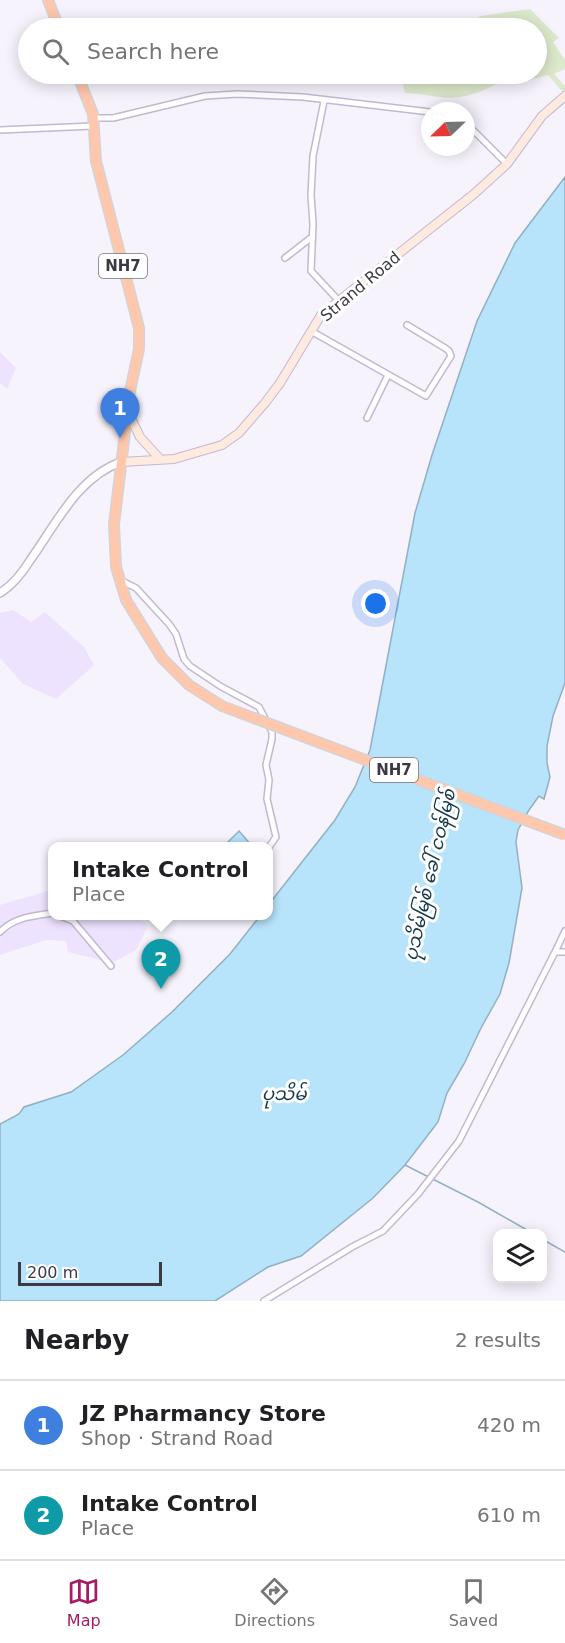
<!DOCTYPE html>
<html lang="en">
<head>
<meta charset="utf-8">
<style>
	body { margin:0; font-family:"DejaVu Sans","Noto Sans Myanmar",sans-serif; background:#f2f2f2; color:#202124 }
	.controls { position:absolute; right:18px; bottom:18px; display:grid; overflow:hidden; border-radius:12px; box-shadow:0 3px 15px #0003 }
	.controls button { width:54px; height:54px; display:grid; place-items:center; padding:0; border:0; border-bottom:2px solid #e0e0e0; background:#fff; color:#202124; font:30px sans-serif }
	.compass { position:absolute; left:421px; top:102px; width:54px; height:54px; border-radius:50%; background:#fff; box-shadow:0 3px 15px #0003; rotate:247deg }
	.scale { position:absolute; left:18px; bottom:15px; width:144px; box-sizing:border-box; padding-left:6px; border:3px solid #3d3944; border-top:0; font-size:16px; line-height:21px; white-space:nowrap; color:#3d3944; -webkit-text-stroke:4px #fff; paint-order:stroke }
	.you { position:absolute; left:376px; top:604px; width:21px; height:21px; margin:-15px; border:4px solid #fff; border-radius:50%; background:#1a73e8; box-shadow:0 0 0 9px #1a73e833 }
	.badge { display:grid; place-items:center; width:39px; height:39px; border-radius:50%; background:#a51b63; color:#fff; font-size:20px; font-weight:700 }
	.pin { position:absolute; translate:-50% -50px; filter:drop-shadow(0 2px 3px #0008) }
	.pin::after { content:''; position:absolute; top:32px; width:21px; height:18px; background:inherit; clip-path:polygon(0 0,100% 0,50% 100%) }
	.popup { position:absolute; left:48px; top:842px; width:225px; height:78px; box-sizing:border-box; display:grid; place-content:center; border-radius:12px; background:#fff; filter:drop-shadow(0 2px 4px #0005); font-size:20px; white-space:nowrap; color:#757577 }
	.popup b { font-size:22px; color:#202124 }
	.popup::after { content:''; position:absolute; left:50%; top:100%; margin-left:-12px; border:12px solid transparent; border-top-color:#fff }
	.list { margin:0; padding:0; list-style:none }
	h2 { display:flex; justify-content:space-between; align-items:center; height:78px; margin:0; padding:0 24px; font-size:26px }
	h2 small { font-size:20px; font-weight:400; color:#757577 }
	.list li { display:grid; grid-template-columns:39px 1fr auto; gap:18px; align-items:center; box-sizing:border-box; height:90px; padding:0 24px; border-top:2px solid #e0e0e0 }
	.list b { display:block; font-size:22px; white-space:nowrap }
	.list p { margin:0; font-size:20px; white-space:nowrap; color:#757577 }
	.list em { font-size:20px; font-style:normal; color:#757577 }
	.icon { flex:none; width:33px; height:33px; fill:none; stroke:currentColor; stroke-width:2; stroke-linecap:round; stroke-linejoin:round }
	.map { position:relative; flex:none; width:565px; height:1301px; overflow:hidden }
	.search { position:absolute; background:#fff; box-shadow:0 3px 15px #0003; left:18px; right:18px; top:18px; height:66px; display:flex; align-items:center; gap:15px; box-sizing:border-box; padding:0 21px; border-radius:33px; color:#757577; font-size:22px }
	.sheet { height:258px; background:#fff }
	nav { display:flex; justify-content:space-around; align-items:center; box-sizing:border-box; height:84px; border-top:2px solid #e0e0e0; background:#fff; font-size:16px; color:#757577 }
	nav a { display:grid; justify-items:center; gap:3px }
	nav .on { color:#a51b63 }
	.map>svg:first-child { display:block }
</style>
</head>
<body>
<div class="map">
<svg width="565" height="1301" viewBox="0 0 565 1301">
	<rect width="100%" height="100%" fill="#f7f3fd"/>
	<!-- built -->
	<path fill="#eee3ff" d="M0,352l16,16 -9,21 -7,-6z
		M13,610l18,12 14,-10 39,35 10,18 -38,34 -33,-15 -23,-26v-45z
		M53,887v29h85l10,10 -12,24 -24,13 -44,-11 -2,-11 -20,-1 -46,15v-50l48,-14z"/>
	<!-- green -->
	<path fill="#dde9cc" d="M530,9l29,29 -6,4 12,18v9l-11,5 11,12v9l-17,-20 -27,7 -3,-4c-20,3 -37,16 -58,19 -17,3 -37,-4 -55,-4l-5,-19h136v-46h-71l15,-12z"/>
	<!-- water -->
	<path fill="#b7e3fb" stroke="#92b0c4" stroke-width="1.5" d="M565,177v506l-12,33 -6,30v17l3,14 -6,22 -5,-3 -10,14 -11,20 -2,12 6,46 -13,75 -9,31 -19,34 -17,36 -17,29 -9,29 -33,43 -32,33 -72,58 -33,11 -53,34h-215v-177l19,-10 5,-7 47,-15 52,-37 49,-43 58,-58 30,-38h9v-12l66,-84 20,-33 15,-37 45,-237 17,-58 45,-134 38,-78z
		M239,831l13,15h-28z"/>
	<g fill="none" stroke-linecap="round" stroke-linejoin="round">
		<!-- stream -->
		<path stroke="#92b0c4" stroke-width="1.5" d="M405,1165l73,37 56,32
			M542,1239l23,13"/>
		<defs>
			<path id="minor" d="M324,101l-11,55 -2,39 2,29 -2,47 28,30
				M93,118h20l92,-22 32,-2 66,3 127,15
				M466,123l41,41
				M0,130l93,-4
				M285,258l27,-21
				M311,331l115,65 25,-40 -2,-5 -4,-3 -38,-23
				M367,418l21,-43
				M120,580l16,8 33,36 7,10 8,25 6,7 30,20 39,21 13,25v7l-6,26 3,15 -2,19 9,38 -7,10
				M61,916l12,5 38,45
				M565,931l-10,21h10
				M0,932c14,-15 34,-16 53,-19
				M264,1301l88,-54 31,-16 35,-37 41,-53 96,-189"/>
			<path id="tertiary" d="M0,593c13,-8 23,-21 31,-34 25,-35 47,-82 90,-97"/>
			<path id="secondary" d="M128,412l12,25 20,22
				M121,462l53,-3 48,-14 17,-12 26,-30 15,-20 41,-68 153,-121 33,-30 35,-48 23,-20"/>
			<path id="trunk" d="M48,0l11,28
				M77,74l16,40 3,47 43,167v21l-9,42 -16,133 2,43 10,33 36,58 27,27 33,21"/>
		</defs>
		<!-- minor casing -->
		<use href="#minor" stroke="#c2b8d2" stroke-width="8"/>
		<!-- tertiary casing -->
		<use href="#tertiary" stroke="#c2b8d2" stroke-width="10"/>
		<!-- secondary casing -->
		<use href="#secondary" stroke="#c2b8d2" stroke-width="10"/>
		<!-- trunk casing -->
		<use href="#trunk" stroke="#d4d3d6" stroke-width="12"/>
		<!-- minor -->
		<use href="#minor" stroke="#fff" stroke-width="5"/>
		<!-- tertiary -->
		<use href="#tertiary" stroke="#fff" stroke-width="7"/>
		<!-- secondary -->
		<use href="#secondary" stroke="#ffeae0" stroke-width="8"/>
		<!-- trunk -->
		<use href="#trunk" stroke="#ffc8ac" stroke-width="9"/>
		<defs>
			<path id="trunk-bridge" d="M222,706l343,129"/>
		</defs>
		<!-- trunk-bridge casing -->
		<use href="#trunk-bridge" stroke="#d4d3d6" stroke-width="12" stroke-linecap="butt"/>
		<!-- trunk-bridge -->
		<use href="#trunk-bridge" stroke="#ffc8ac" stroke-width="9"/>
	</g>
	<g text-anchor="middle" stroke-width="6" stroke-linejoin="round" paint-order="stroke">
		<!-- shield labels -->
		<g fill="#fff" stroke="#77747c" stroke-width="1.5">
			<rect x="99" y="254" width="48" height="24" rx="4.5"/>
			<rect x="370" y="758" width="48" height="24" rx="4.5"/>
		</g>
		<g font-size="15" font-weight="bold" fill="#3d3944">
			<text x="123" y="271">NH7</text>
			<text x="394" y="775">NH7</text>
		</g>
		<!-- street labels -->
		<g font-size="16" fill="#3d3944" stroke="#fff">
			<text transform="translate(360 286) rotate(-40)" y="6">Strand Road</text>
		</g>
		<!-- water labels -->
		<g font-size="18" font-style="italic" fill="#133849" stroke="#fff">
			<text transform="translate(430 875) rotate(-77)" y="6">ပုသိမ်မြစ် ခေါ် ငဝန်မြစ်</text>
			<text x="284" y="1100">ပုသိမ်</text>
		</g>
	</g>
</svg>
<div class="controls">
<button><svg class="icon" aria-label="layers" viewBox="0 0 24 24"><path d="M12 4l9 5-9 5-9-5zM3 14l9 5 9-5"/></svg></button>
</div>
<svg class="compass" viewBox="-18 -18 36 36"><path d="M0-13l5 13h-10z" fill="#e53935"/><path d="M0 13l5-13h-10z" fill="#757577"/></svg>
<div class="scale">200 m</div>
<div class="you"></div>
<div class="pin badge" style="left:120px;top:438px;background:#3f7fe0">1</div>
<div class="pin badge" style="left:161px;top:989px;background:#0f9aa8">2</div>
<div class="popup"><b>Intake Control</b>Place</div>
<div class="search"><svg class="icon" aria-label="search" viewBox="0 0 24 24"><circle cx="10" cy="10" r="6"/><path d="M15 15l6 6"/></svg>Search here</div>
</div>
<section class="sheet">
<h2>Nearby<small>2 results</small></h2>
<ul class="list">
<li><span class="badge" style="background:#3f7fe0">1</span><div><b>JZ Pharmancy Store</b><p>Shop · Strand Road</p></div><em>420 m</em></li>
<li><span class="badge" style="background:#0f9aa8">2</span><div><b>Intake Control</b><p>Place</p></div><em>610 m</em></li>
</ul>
</section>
<nav>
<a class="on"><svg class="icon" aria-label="map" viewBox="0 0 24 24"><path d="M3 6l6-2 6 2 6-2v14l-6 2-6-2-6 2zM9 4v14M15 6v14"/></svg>Map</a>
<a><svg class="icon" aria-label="directions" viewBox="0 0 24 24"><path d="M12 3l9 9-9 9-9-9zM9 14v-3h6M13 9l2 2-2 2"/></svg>Directions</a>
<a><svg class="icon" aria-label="saved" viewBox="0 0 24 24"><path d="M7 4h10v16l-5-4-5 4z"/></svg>Saved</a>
</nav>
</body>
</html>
